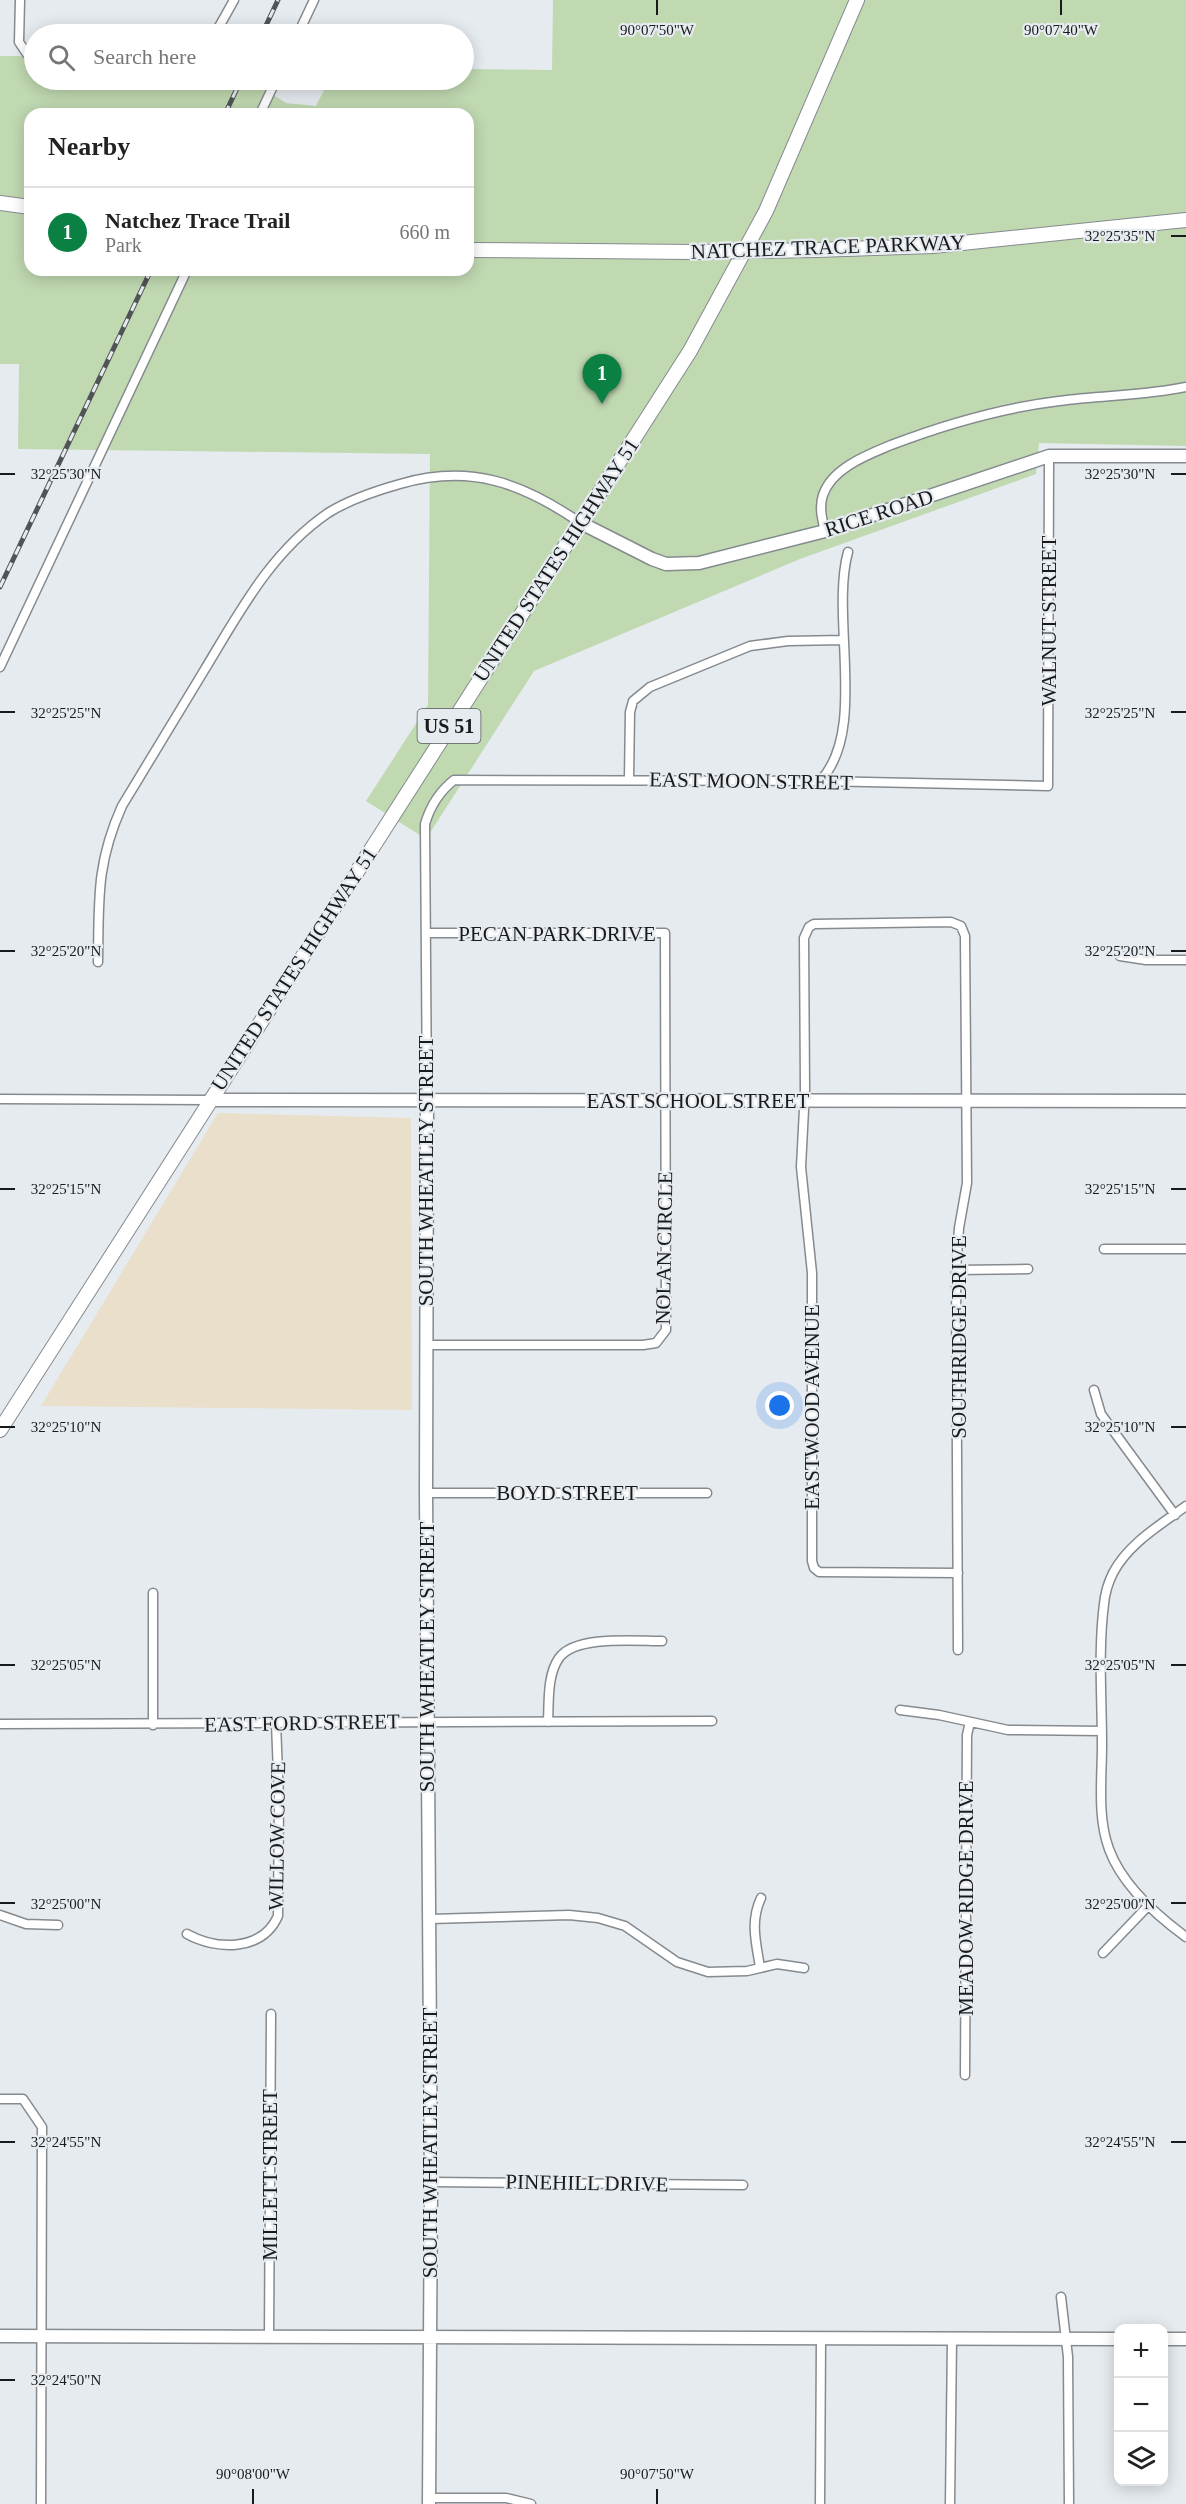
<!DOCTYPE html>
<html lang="en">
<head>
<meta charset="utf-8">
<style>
	body { margin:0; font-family:Georgia,serif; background:#f2f2f2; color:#222 }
	.controls { position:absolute; right:18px; bottom:18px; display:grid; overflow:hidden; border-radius:12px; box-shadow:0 3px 15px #0003 }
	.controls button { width:54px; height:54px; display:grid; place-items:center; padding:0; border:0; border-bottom:2px solid #e0e0e0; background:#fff; color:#222; font:30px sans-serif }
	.you { position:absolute; left:780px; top:1406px; width:21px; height:21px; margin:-15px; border:4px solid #fff; border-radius:50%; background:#1a73e8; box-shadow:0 0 0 9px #1a73e833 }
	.badge { display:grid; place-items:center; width:39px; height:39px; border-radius:50%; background:#0b8043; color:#fff; font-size:20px; font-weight:700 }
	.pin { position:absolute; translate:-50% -50px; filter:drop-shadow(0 2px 3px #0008) }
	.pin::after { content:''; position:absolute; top:32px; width:21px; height:18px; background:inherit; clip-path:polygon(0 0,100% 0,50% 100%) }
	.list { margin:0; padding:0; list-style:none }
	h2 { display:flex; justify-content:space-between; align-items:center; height:78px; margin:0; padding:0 24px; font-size:26px }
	h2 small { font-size:20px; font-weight:400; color:#767676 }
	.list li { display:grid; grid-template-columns:39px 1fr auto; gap:18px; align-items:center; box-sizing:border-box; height:90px; padding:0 24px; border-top:2px solid #e0e0e0 }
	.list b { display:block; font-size:22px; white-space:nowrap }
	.list p { margin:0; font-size:20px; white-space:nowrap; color:#767676 }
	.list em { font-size:20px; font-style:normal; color:#767676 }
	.icon { flex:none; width:33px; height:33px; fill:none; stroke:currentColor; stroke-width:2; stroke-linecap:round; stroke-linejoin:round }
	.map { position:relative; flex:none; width:1186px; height:2504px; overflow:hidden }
	.search { position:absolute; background:#fff; box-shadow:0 3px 15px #0003; left:24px; top:24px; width:450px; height:66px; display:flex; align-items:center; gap:15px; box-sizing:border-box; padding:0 21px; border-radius:33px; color:#767676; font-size:22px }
	.panel { position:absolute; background:#fff; box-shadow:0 3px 15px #0003; left:24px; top:108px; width:450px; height:168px; border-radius:18px }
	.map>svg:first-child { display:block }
</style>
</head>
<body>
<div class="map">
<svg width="1186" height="2504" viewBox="0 0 1186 2504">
	<rect width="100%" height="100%" fill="#e6ebf0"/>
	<!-- commercial -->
	<path fill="#e9dfca" d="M218,1113l193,5 1,292 -371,-4z"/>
	<!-- green -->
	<path fill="#c0d9b1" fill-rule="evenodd" d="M553,0h633v446l-147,-3 -3,31 -236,85 -266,112 -108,168 -60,-38 62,-96 2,-251 -412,-5 1,-85h-19v-308h34v24h216l36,23 30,3 13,-26h135v-11l88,1zM30,114h438v156h-438z"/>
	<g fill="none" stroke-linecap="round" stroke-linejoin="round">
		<defs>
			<path id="street" d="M20,0l-1,42 8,12 7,1
				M215,34l19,-34
				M298,34l16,-34
				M260,114l16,-34
				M825,531c-3,-12 -6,-24 -2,-36 9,-27 44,-40 68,-50 55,-21 110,-37 168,-44 42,-6 85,-5 127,-14
				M0,667l187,-397
				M629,779l1,-67 3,-11 17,-14 100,-41 38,-5 56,-1
				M820,781c48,-50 10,-164 28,-229
				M1120,956l26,4h40
				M98,962c1,-62 -2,-98 24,-156 28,-46 55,-91 83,-137 35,-58 66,-117 123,-156 22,-14 47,-22 72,-29 69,-20 121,-2 179,38
				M0,1099l210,1
				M427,1101l-2,-277c5,-17 15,-33 29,-44l366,1 228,5 1,-330
				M1104,1249h82
				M956,1270l72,-1
				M426,1345h217l13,-2 10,-13 -1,-397h-239
				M1094,1390l7,24 74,101
				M426,1493h281
				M1186,1506c-26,19 -58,38 -73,67 -5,10 -8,20 -9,31 -6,46 -2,95 -2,141 0,33 -5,72 7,104 13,36 47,66 77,88
				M958,1650l-2,-380 3,-42 8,-45 -2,-247 -4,-10 -10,-4 -137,2 -5,3 -5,11 1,152 -4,77 11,106v288l2,7 5,4 139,1
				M900,1710l39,5 69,15 94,1
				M548,1722c1,-20 -1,-47 11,-64 16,-23 77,-17 103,-17
				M0,1724l712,-3
				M153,1725v-132
				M0,1915l26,9 32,1
				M430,1919l139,-4 29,3 27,8 52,36 31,10 39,-1 30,-7 27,4
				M187,1934c29,16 75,18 91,-18l1,-117 -3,-76
				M1103,1953l46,-48
				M760,1967c-4,-24 -10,-46 1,-69
				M965,2075l2,-340 3,-13
				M0,2099h23l19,28 -1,377
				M431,2182l312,3
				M1061,2297l7,60 1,147
				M269,2337l2,-323
				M429,2498h77l25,6
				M820,2504l1,-165
				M950,2504l2,-165"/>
			<path id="secondary" d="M579,522l73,37 14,5 33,-1 126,-32 224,-75h137
				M210,1100l976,1
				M427,1101l-1,392 5,689 -2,322
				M0,2336l1118,3
				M1164,2339h22"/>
			<path id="primary" d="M0,203l30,4
				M468,250l227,2
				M816,250l117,-4 253,-26
				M0,1430l690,-1079 76,-140 91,-211"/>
		</defs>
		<!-- street casing -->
		<use href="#street" stroke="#858a8f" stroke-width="11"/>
		<!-- secondary casing -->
		<use href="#secondary" stroke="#858a8f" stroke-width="15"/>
		<!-- primary casing -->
		<use href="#primary" stroke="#858a8f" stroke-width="16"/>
		<!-- street -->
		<use href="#street" stroke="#fff" stroke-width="8"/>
		<!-- secondary -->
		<use href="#secondary" stroke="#fff" stroke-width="12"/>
		<!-- primary -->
		<use href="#primary" stroke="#fff" stroke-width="14"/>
		<defs>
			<path id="rail" d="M262,34l16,-34
				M225,114l16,-34
				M0,587l151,-317"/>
		</defs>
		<!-- rail casing -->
		<use href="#rail" stroke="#515356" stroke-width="5"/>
		<!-- rail -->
		<use href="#rail" stroke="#e6ebf0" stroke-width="3" stroke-dasharray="9" stroke-linecap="butt"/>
		<defs>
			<path id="primary-bridge" d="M695,252l121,-2"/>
		</defs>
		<!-- primary-bridge casing -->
		<use href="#primary-bridge" stroke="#858a8f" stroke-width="16" stroke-linecap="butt"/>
		<!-- primary-bridge -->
		<use href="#primary-bridge" stroke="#fff" stroke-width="14"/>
	</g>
	<!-- ticks -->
	<path fill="none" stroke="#191a1c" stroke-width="2" d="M657,0v15M1061,0v15M1171,236h15M0,474h15M1171,474h15M0,712h15M1171,712h15M0,951h15M1171,951h15M0,1189h15M1171,1189h15M0,1427h15M1171,1427h15M0,1665h15M1171,1665h15M0,1903h15M1171,1903h15M0,2142h15M1171,2142h15M0,2380h15M253,2489v15M657,2489v15"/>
	<g text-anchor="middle" stroke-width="4.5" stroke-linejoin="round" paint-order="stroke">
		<!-- shield labels -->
		<rect fill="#e6ebf0" stroke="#56595c" stroke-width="1.5" x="417.5" y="709" width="63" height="34" rx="4.5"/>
		<g font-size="20" font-weight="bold" fill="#191a1c">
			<text x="449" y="733">US 51</text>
		</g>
		<!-- street labels -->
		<g font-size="21" fill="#191a1c" stroke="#e6ebf0">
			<text transform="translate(828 247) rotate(-2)" y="7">NATCHEZ TRACE PARKWAY</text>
			<text transform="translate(879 513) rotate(-18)" y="7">RICE ROAD</text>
			<text transform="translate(556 560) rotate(-57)" y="7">UNITED STATES HIGHWAY 51</text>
			<text transform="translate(1049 621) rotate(-90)" y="7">WALNUT STREET</text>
			<text transform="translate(751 781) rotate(1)" y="7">EAST MOON STREET</text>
			<text x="557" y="941">PECAN PARK DRIVE</text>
			<text transform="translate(294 969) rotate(-57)" y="7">UNITED STATES HIGHWAY 51</text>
			<text x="698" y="1108">EAST SCHOOL STREET</text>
			<text transform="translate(426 1171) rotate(-90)" y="7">SOUTH WHEATLEY STREET</text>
			<text transform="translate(664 1248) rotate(-89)" y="7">NOLAN CIRCLE</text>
			<text transform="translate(959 1337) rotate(-90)" y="7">SOUTHRIDGE DRIVE</text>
			<text transform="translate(812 1407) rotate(-90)" y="7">EASTWOOD AVENUE</text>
			<text x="567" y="1500">BOYD STREET</text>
			<text transform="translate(427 1657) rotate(-90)" y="7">SOUTH WHEATLEY STREET</text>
			<text transform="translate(302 1723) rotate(-1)" y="7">EAST FORD STREET</text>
			<text transform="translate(277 1836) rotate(-89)" y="7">WILLOW COVE</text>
			<text transform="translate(966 1898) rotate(-90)" y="7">MEADOW RIDGE DRIVE</text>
			<text transform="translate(430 2143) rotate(-90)" y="7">SOUTH WHEATLEY STREET</text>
			<text transform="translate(270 2175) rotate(-90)" y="7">MILLETT STREET</text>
			<text transform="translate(587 2183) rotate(1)" y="7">PINEHILL DRIVE</text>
		</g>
	</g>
	<g font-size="15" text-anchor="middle" fill="#191a1c" stroke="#e6ebf0" stroke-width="4.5" stroke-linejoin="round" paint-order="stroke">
		<text x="657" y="35">90°07'50"W</text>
		<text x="1061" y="35">90°07'40"W</text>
		<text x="1120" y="241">32°25'35"N</text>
		<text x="66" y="479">32°25'30"N</text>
		<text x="1120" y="479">32°25'30"N</text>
		<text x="66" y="718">32°25'25"N</text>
		<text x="1120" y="718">32°25'25"N</text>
		<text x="66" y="956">32°25'20"N</text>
		<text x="1120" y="956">32°25'20"N</text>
		<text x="66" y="1194">32°25'15"N</text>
		<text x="1120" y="1194">32°25'15"N</text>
		<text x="66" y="1432">32°25'10"N</text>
		<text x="1120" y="1432">32°25'10"N</text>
		<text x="66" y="1670">32°25'05"N</text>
		<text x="1120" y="1670">32°25'05"N</text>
		<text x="66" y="1909">32°25'00"N</text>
		<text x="1120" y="1909">32°25'00"N</text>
		<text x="66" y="2147">32°24'55"N</text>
		<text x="1120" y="2147">32°24'55"N</text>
		<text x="66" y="2385">32°24'50"N</text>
		<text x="253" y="2479">90°08'00"W</text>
		<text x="657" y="2479">90°07'50"W</text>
	</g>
</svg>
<div class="controls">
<button>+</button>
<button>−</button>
<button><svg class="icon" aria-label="layers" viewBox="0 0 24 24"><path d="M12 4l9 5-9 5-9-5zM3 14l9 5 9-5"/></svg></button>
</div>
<div class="you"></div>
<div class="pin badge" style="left:602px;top:404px">1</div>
<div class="search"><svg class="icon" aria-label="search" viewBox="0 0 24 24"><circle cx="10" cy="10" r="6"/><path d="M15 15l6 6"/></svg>Search here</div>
<section class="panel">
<h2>Nearby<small></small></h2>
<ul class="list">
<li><span class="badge">1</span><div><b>Natchez Trace Trail</b><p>Park</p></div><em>660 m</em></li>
</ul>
</section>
</div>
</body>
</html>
